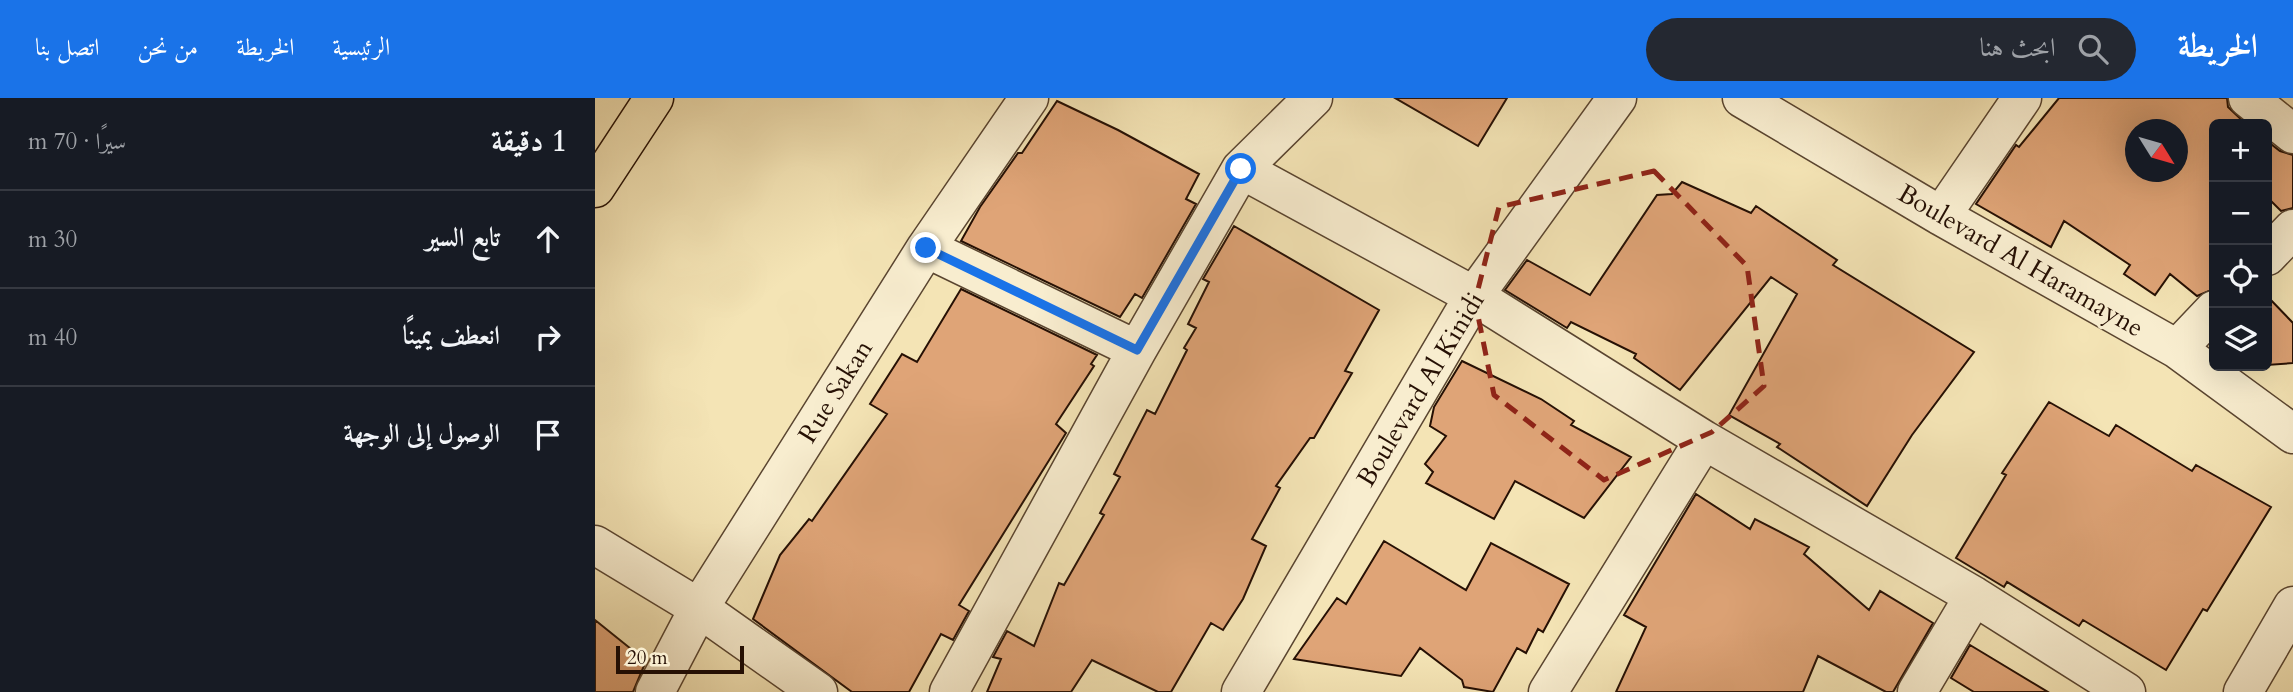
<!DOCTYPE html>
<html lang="ar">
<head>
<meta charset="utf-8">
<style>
	body { margin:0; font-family:Cardo,Amiri,serif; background:#242831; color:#f1f3f6; direction:rtl }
	.controls { position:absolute; right:21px; top:21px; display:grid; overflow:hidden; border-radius:10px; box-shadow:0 7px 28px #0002 }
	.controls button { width:63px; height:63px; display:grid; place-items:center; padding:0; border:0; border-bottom:2px solid #363941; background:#171b24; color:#f1f3f6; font:35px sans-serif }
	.compass { position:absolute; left:1530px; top:21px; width:63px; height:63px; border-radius:50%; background:#171b24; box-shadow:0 7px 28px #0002; rotate:127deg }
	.scale { position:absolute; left:21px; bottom:18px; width:128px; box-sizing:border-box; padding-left:7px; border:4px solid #261004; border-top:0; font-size:19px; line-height:24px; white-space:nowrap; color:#261004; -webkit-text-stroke:5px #f8edcf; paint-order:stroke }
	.stop { position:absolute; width:21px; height:21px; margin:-16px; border:5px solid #1a73e8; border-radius:50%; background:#fff }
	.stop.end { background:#1a73e8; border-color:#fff; box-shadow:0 2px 7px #0008 }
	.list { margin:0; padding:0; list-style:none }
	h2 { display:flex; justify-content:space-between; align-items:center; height:91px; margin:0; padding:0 28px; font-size:30px }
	h2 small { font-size:23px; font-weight:400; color:#9ea1a6 }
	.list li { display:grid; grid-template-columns:46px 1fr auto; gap:21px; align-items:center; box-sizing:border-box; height:98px; padding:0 28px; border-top:2px solid #363941 }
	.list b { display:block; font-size:26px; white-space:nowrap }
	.list em { font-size:23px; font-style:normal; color:#9ea1a6 }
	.icon { flex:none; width:38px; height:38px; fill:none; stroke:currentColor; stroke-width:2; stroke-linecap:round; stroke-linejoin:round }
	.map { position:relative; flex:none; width:1698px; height:594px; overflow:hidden; direction:ltr }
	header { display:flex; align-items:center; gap:42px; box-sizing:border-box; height:98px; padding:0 35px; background:#1a73e8; color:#fff }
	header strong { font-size:33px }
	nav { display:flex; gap:38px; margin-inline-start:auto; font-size:24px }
	.search { width:490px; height:63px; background:#242831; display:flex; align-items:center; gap:18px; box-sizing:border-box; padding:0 24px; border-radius:38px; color:#9ea1a6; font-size:26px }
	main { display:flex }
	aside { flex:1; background:#171b24 }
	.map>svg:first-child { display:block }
</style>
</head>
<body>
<header>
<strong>الخريطة</strong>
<div class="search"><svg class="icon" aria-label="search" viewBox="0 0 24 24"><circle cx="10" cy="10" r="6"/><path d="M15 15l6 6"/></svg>ابحث هنا</div>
<nav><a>الرئيسية</a><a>الخريطة</a><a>من نحن</a><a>اتصل بنا</a></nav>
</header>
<main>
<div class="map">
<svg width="1698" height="594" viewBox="0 0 1698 594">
	<rect width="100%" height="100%" fill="#f4e4b5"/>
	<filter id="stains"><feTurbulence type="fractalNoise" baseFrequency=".00286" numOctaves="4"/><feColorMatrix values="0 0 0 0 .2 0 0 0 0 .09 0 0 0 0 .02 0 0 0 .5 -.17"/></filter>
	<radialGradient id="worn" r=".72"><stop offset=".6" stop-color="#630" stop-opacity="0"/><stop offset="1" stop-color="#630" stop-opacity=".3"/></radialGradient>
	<!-- building -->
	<path fill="#dfa477" stroke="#261004" stroke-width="2" fill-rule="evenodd" d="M800,0h112l-29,48z
		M1464,0h168l1,9 18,17h-32v165l-17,7 -27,-22 -15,21 -31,-21 6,-9 -66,-44 -13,26 -75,-43 40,-59 3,2zM1541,32h42v42h-42z
		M462,3l61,29 81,44 -13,25 10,5 -54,94 -7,-4 -15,23 -159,-76 19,-34 38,-54h4z
		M1672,43l13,10 13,4v53l-12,3 -14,-14z
		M1087,84l69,31 5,-7 81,54 -4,5 141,87 -62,83 -45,71 -90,-59 3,-3 -51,-29 68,-121 -26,-17 -91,113 -46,-32 2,-4 -65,-32 -4,6 -62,-38 22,-30 63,35 67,-100 15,-1z
		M639,128l145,84 -34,61 7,2 -38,65h-4l-34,48 4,2 -28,51 14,7 -23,53 -20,31 -12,-7 -40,69h-13l-66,-32 -21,32h-84l14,-33 -8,-2 14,-26 27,15 25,-63 5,2 40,-70 -4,-2 20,-36 -6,-3 33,-64 8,4 32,-64 -3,-2 12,-20 -8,-4 21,-42 -6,-3z
		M366,191l136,66 -6,9 3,2 -38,58 10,9 -107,172 10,6 -16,29 -12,-6 -32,58h-57l-99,-73 27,-64 29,-36 3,2 75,-107 -17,-10 32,-50 15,8z
		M1672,198l26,27v40l-26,2z
		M867,263l79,38 33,22 -3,4 60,32 -47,61 -69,-37 -21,38 -68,-36 7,-11 -8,-8 21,-28 -16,-10 4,-19z
		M1454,304l60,34 7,-11 76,46 4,-6 75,42 -64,104 -4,-2 -37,61 -83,-50 -4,6 -72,-44 -3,5 -48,-29 50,-83 -4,-2z
		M1101,396l54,35 5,-10 54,28 -5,7 65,56 11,-19 53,32 -40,69h-7l-68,-36 -15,36h-187l30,-65 -22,-12z
		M789,443l82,49 25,-47 78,41 -26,48 -5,-3 -12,24 -9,-5 -24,44 -29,-5 -2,-7 -42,-32 -19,28 -107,-17 43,-61 9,6z
		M0,522l51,41 -13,31h-38z
		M1375,547l78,47h-74l-23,-14z"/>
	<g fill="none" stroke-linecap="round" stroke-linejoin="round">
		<defs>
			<path id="minor" d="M1147,0l199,118 236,133 116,85
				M1653,0l45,36
				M646,71l233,127 230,144 270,156 152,96
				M1346,118l81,-118
				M331,150l211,102
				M1672,158l26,-27
				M1582,251l37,-39
				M0,447l104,63 119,84
				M60,594l44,-84 227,-360 103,-150
				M354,594l188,-342 104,-181 72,-71
				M646,594l233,-396 143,-198
				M953,594l156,-252
				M1322,594l57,-96
				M1648,594l50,-86"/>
			<path id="major" d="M0,90l59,-90"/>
		</defs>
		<!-- minor casing -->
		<use href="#minor" stroke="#5a4530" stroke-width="41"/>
		<!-- major casing -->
		<use href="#major" stroke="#261004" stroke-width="41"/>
		<!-- minor -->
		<use href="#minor" stroke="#f8edcf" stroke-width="38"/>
		<!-- major -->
		<use href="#major" stroke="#f4e4b5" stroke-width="38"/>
	</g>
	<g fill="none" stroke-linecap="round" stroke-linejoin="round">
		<!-- route -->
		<path stroke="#1a73e8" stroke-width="9" d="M331,150l211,102 104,-181"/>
	</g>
	<!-- marked area -->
	<path fill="none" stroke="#8f2418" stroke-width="5" stroke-dasharray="14 9" stroke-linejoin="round" d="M1059,73l93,95 17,120 -52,46 -108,48 -110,-85 -19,-94 24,-94z"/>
	<g text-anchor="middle" stroke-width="6" stroke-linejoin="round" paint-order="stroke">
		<!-- street labels -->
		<g font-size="26" fill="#261004" stroke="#f8edcf">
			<text transform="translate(1426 162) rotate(30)" y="9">Boulevard Al Haramayne</text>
			<text transform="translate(825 291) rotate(-59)" y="9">Boulevard Al Kinidi</text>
			<text transform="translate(240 293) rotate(-58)" y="9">Rue Sakan</text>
		</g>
	</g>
	<rect width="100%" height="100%" filter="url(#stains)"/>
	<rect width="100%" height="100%" fill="url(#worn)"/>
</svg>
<div class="controls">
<button>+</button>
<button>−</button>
<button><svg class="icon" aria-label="locate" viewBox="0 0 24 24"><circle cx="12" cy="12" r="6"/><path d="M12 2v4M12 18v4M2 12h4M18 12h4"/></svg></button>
<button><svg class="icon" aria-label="layers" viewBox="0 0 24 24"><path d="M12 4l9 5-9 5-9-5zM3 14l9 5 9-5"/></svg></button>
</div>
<svg class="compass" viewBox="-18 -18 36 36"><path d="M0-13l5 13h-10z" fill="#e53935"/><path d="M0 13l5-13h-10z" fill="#9ea1a6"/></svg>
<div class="scale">20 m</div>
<div class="stop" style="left:646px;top:71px"></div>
<div class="stop end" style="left:331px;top:150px"></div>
</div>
<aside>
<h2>1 دقيقة<small>سيرًا · 70 m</small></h2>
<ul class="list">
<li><svg class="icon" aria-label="ahead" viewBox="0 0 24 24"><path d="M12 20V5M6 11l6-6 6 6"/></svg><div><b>تابع السير</b></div><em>30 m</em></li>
<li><svg class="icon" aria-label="right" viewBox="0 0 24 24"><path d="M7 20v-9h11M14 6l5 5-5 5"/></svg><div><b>انعطف يمينًا</b></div><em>40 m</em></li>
<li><svg class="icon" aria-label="arrive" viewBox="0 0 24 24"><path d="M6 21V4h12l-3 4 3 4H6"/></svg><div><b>الوصول إلى الوجهة</b></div></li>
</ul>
</aside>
</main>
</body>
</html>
